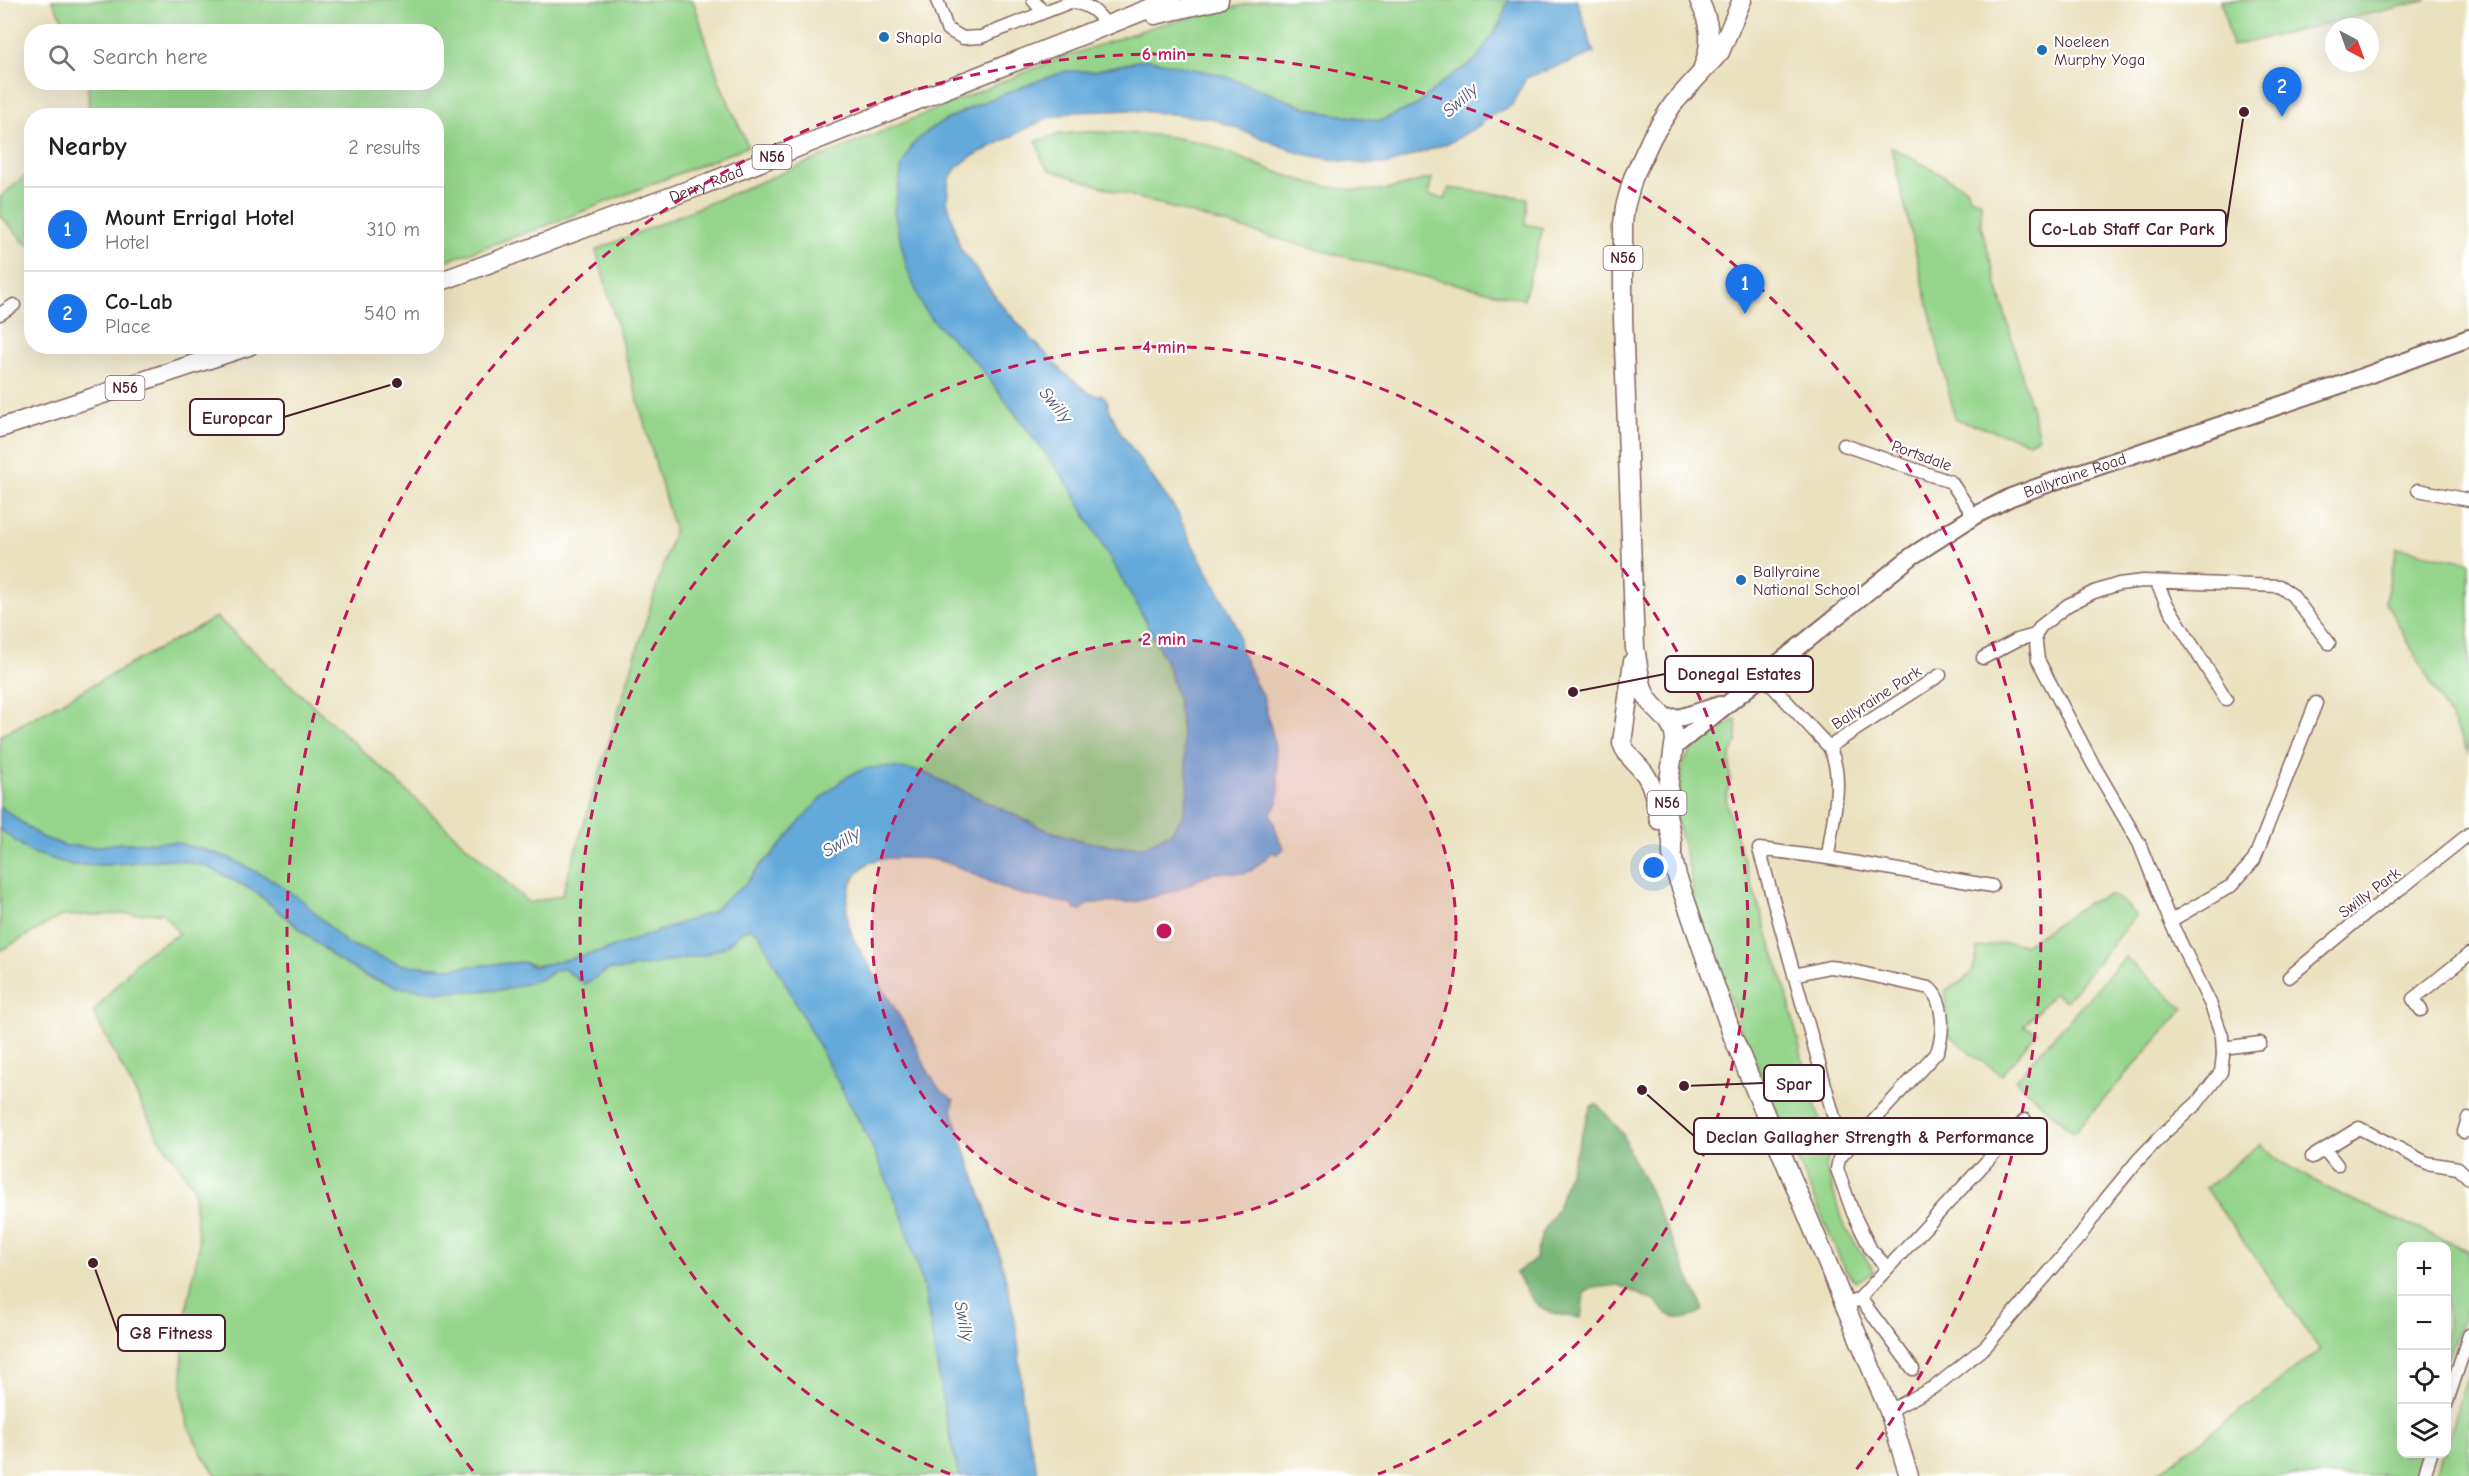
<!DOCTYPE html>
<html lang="en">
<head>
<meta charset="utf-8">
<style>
	body { margin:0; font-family:"Comic Neue",sans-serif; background:#f2f2f2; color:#202124 }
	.controls { position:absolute; right:18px; bottom:18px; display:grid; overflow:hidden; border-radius:12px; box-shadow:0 6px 24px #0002 }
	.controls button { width:54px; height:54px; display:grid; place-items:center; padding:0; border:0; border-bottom:2px solid #e0e0e0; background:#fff; color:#202124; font:30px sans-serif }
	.compass { position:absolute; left:2325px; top:18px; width:54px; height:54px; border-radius:50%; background:#fff; box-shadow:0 6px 24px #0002; rotate:139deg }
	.you { position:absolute; left:1654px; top:868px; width:21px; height:21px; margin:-15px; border:4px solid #fff; border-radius:50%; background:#1a73e8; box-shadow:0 0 0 9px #1a73e833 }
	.badge { display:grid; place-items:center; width:39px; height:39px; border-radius:50%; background:#1a73e8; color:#fff; font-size:20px; font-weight:700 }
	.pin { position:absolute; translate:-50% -50px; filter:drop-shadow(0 2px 3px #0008) }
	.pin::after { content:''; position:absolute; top:32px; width:21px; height:18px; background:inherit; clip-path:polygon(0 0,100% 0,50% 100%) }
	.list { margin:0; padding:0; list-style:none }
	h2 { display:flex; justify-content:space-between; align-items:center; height:78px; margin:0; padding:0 24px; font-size:26px }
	h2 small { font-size:20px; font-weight:400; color:#757577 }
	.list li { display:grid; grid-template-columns:39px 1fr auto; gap:18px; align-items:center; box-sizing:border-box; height:84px; padding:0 24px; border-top:2px solid #e0e0e0 }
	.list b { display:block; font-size:22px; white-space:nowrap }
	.list p { margin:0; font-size:20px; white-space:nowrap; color:#757577 }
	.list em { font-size:20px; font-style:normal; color:#757577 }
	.icon { flex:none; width:33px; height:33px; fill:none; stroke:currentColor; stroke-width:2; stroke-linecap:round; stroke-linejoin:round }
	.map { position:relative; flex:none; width:2469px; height:1476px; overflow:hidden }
	.search { position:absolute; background:#fff; box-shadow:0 6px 24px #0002; left:24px; top:24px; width:420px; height:66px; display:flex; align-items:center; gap:15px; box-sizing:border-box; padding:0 21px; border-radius:24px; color:#757577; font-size:22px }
	.panel { position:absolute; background:#fff; box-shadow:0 6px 24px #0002; left:24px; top:108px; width:420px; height:246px; border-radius:24px }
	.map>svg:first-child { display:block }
</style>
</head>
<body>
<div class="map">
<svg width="2469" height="1476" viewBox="0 0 2469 1476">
	<rect width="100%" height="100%" fill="#fff"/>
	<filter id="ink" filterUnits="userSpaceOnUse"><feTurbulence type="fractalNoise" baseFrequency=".0167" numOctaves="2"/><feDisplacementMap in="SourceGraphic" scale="12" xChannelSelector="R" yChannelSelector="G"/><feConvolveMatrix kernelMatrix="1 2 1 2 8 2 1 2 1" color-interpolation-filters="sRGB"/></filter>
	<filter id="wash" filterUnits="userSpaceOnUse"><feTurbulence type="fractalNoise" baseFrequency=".008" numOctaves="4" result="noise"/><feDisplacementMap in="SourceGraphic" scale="24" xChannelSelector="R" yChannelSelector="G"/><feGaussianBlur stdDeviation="1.35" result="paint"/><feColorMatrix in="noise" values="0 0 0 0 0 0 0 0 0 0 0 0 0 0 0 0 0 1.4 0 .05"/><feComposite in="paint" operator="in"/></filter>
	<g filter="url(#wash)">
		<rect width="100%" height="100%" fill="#eae1be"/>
		<!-- green -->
		<path fill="#95d58b" stroke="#707a5b" stroke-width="1.5" d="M52,0h641l27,83 28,63 -200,79 -111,39 -1,-148 -347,-1 -1,-32 348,-1v-50l-367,-1z
			M1265,0h243l-7,22 -26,39 -29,18 -29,26 -37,16 -53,-8 -180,-54 -54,12h-26l-91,34 -43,22 -20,17 -11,22 -2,18 35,139 41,39 91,120 77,136 25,50 9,33 5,34 6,52 -2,15 -4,14 -12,17 -26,13 -24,1 -34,-5 -41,-12 -125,-59 -82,12 -68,73 -7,5 -21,26 -14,9 -17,16 -106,38c-26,3 -59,22 -83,12l-74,6 -46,-3 -57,-22 -73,-63 -44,-22 -27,-10 -82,-5 -26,4 -27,-1 -26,-9 -41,-31v-70l216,-119 313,286 33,-8 112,-365 -78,-280 454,-188 105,-36z
			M2221,0h207l-196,46z
			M1086,132c41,1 82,1 122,13 15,5 29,12 43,17 41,17 84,31 128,28 19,-1 35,-9 53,-12l-4,17 17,4 4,-11 78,10 -2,26 18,4 -19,71c-160,-33 -319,-79 -474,-129l-7,-8 -7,-21 25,-7z
			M1891,147l75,41 4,9 11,5v24l58,211 -10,5 -74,-23z
			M31,171v74h-4l-27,-30v-18z
			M2397,548l72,14v190l-84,-151z
			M1736,719l1,23 -7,14v25l-4,17 5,22 55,170 20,84 23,75 -3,18 17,58 32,47 -19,10 -11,-12 -106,-247 -43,-116 -6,-35 -15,-57 9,-54 14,-19z
			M0,829l30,23 42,13h33l65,-6 36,7 48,25 55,46 57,40 32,10 42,5 106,-15 9,-7 9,-1 15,12 31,-12 10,1 84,-15 22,-9 14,-14 10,-4 8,4 112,210 32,73 23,77 20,123 14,61h-742l-14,-20 -15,-30 -6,-33 1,-64 16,-83 -6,-60 -35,-50 -65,-124 48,-55 38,-23 -16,-21 -102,3 -61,35z
			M2107,895c14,3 20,9 28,21l-69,85 -12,-8 -30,33 13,6 -35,43 -25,-17 -29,-24 -2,-44c21,-11 30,-15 31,-41 14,-4 33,-9 47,-4l64,-42z
			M2125,957l59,52 -110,124 -59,-53z
			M2260,1144l19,17 60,33 130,57v49l-22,60 -1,-114h-44v208h20l-7,22h-261l166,-126 -114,-162z
			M2469,1371v105h-34l7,-22h4l1,-14z"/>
		<!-- forest -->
		<path fill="#78b677" stroke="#616a51" stroke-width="1.5" d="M1598,1105l25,29 7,20 13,24 61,132 -17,9 -12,-1 -10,-6 -10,-11 -37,-16 -25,3 -9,5 -3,25c-42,-5 -45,-10 -65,-45l19,-14 7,-25 15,-25 34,-103z"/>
		<!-- water -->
		<path fill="#64a9da" stroke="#576482" stroke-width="1.5" d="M1508,0h69l17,53 -68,25 -14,27 -20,10 -12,10 -29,17 -62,22h-24l-31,-4 -35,-7 -88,-35 -79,-8 -58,2 -27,6 -74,38 -16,11 -8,12 -2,22 13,47 36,50 35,40 32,34 26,21 9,3 3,-2 6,6 3,12 12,23 55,77 14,30 40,72 7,17 2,18 16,36 7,11 11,45 5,48 -1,14 -8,10c6,11 6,26 14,35l-6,6 -5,-2 -21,18 -8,3h-32l-35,17 -43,12 -45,1 -8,7h-6l-1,-4 -5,-2c-19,-4 -39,-7 -58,-13 -25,-9 -49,-26 -76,-31 -12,-3 -24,-2 -36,-2 -23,-1 -38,4 -48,26 -8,19 -4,38 3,57l58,96 14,31 13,21 15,11 -2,9 4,16c24,66 48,132 60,202 4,23 4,45 6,68 2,28 9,54 17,81h-80l-14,-61 -20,-123 -23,-77 -32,-73 -112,-210 -8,-4 -10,4 -14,14 -22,9 -84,15 -10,-1 -25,15 -21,-15 -9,1 -14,9 -37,11 -64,2 -42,-5 -32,-11 -27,-15 -85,-70 -48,-25 -36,-7 -65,6h-33l-42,-13 -30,-23v-23l41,31 26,9 27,1 26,-4 55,-1 54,16 43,22 31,21 43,42 57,22 46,3 74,-6 11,5 72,-17 106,-38 17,-16 14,-9 21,-26 7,-5c23,-26 57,-74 90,-86 15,-6 45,-1 60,1l125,59 41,12 34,5 24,-1 26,-13 12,-17 6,-29 -11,-86 -9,-33 -25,-50 -77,-136 -91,-120 -41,-39 -13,-17 -15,-38 -13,-56 8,-46 11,-22 20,-17 43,-22 64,-25 27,-9h26l54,-12 75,16 75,29 30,9 53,8 37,-16 29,-26 29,-18 26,-39z"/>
	</g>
	<g filter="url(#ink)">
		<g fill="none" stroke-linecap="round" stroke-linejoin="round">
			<defs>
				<path id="street" d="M937,0l10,29 16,9 18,-1 89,-35c19,2 27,9 37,24
					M1033,0l10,12
					M0,314l14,-9
					M1844,445l107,37 23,34
					M2418,490l51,10
					M2157,583l9,20 60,96
					M1983,658l34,-18 18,-5
					M1763,676l66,71c17,33 2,75 -1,111
					M1829,747l111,-72
					M2170,921l61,-35 23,-26 62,-157
					M1794,975l35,-8 10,1 90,20c16,13 15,46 8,64l-93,101 -85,-304 69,9 164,28
					M2289,977l76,-63 39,-28 65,-52
					M2421,1010l-8,-11 56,-45
					M2223,1048l37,-5
					M2464,1132l4,-14
					M2325,1150l12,15
					M1844,1153l-5,6 -2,10 16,44 18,37 17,18
					M2312,1157l47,-29 68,35 31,5 11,10
					M1860,1298l165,-178
					M1853,1302l7,-4 53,71
					M2446,1405l23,-70
					M1889,1411l47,-25 50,-40 95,-111 25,-36 32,-39 24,-25 35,-32 24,-31 2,-17 -1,-19 -11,-31 -41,-84 -31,-78 -46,-79 -55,-104 -3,-25 6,-9 27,-21 26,-13 25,-8 24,-3 136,5 13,9 37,48
					M2424,1476l7,-22"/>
				<g id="secondary">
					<path d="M1666,718l16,-1 38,-12"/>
					<path id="s1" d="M1674,747l238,-191 62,-40 37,-19 44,-16 291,-98 123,-45"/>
				</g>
				<g id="primary">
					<path d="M1699,0c11,23 14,43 4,67"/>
					<path d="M1742,0l-22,52 -47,52 -21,33 -19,41 -8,29 -2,17v94l12,330c3,15 4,34 11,48 9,16 27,23 29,43l-6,42 -2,33 5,27v14l5,21 56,161 156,374 20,65"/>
					<path d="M1155,15l64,-15"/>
					<path id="s2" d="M436,283l269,-99 466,-184"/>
					<path d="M0,428l249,-82"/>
					<path d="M1633,661l-11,82c4,13 15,20 23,31 9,13 11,30 14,46"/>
				</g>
			</defs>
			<!-- street casing -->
			<use href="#street" stroke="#82635e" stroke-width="15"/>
			<!-- secondary casing -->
			<use href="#secondary" stroke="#82635e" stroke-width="20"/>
			<!-- primary casing -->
			<use href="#primary" stroke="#82635e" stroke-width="21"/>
			<!-- street -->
			<use href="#street" stroke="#fff" stroke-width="12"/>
			<!-- secondary -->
			<use href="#secondary" stroke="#fff" stroke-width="16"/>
			<!-- primary -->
			<use href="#primary" stroke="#fff" stroke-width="18"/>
		</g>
	</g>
	<!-- distance rings -->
	<circle cx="1164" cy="931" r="292" fill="#c2185b" fill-opacity=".12"/>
	<g fill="none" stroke="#c2185b" stroke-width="3" stroke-dasharray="10 8">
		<circle cx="1164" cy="931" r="292"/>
		<path d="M950 1474A584 584 0 1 1 1378 1474"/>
		<path d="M473 1471A877 877 0 1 1 1855 1471"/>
	</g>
	<!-- markers -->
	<g fill="#1f6fb2" stroke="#fff" stroke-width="2">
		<circle cx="884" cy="37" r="6"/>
		<circle cx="2042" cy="50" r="6"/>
		<circle cx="1741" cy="580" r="6"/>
	</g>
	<g text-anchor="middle" stroke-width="4.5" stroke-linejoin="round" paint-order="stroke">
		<!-- shield labels -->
		<g fill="#fff" stroke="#80626b" stroke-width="1.5">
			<rect x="752.5" y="145" width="39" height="24" rx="4.5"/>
			<rect x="1603.5" y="246" width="39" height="24" rx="4.5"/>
			<rect x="105.5" y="376" width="39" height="24" rx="4.5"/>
			<rect x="1647.5" y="791" width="39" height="24" rx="4.5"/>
		</g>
		<g font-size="15" font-weight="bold" fill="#4a1f2b">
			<text x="772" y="162">N56</text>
			<text x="1623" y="263">N56</text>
			<text x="125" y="393">N56</text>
			<text x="1667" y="808">N56</text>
		</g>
		<!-- poi labels -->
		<g font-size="16" fill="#4a1f2b" stroke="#fff" text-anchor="start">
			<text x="896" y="43">Shapla</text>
			<text x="2054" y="47">Noeleen<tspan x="2054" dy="18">Murphy Yoga</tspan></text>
			<text x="1753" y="577">Ballyraine<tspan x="1753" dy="18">National School</tspan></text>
		</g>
		<!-- street labels -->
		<g font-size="16" fill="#4a1f2b" stroke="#fff">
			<text dy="6" stroke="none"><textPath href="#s2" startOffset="288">Derry Road</textPath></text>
			<text transform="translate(1922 455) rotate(20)" y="6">Portsdale</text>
			<text dy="6" stroke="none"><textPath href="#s1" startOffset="488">Ballyraine Road</textPath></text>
			<text transform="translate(1876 697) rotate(-33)" y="6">Ballyraine Park</text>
			<text transform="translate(2369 892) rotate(-37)" y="6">Swilly Park</text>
		</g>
		<!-- water labels -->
		<g font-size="18" font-style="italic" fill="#545671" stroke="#fff">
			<text transform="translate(1460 100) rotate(-42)" y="6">Swilly</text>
			<text transform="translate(1056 405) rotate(50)" y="6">Swilly</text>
			<text transform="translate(841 842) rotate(-31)" y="6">Swilly</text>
			<text transform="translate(964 1321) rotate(79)" y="6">Swilly</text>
		</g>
	</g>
	<circle cx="1164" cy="931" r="9" fill="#c2185b" stroke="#fff" stroke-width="3"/>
	<g font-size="18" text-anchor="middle" font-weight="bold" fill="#c2185b" stroke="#fff" stroke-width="4.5" stroke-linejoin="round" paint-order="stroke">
		<text x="1164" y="60">6 min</text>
		<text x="1164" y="353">4 min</text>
		<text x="1164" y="645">2 min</text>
	</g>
	<!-- callouts -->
	<path fill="none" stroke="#4a1f2b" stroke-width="2" d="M2244 112L2226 228M397 383L284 417M1573 692L1665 674M1684 1086L1764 1083M1642 1090L1694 1136M93 1263L118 1333"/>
	<g fill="#4a1f2b" stroke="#fff" stroke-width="2">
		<circle cx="2244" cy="112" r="6"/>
		<circle cx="397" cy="383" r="6"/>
		<circle cx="1573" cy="692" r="6"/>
		<circle cx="1684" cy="1086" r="6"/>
		<circle cx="1642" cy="1090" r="6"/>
		<circle cx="93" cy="1263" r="6"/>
	</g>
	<g fill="#fff" stroke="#4a1f2b" stroke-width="2">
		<rect x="2030" y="210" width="196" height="36" rx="6"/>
		<rect x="190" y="399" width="94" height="36" rx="6"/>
		<rect x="1665" y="656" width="148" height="36" rx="6"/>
		<rect x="1764" y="1065" width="60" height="36" rx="6"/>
		<rect x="1694" y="1118" width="353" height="36" rx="6"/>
		<rect x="118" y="1315" width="107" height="36" rx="6"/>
	</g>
	<g font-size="18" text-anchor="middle" font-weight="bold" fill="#4a1f2b">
		<text x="2128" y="235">Co-Lab Staff Car Park</text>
		<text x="237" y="424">Europcar</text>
		<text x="1739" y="680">Donegal Estates</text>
		<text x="1794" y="1090">Spar</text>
		<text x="1870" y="1143">Declan Gallagher Strength &amp; Performance</text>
		<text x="171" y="1339">G8 Fitness</text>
	</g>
</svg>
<div class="controls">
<button>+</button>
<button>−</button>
<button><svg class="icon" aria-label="locate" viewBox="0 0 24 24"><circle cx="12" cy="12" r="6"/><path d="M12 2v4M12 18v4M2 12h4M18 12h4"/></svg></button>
<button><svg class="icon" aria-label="layers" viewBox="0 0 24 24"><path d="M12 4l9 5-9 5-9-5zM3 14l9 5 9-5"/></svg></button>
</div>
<svg class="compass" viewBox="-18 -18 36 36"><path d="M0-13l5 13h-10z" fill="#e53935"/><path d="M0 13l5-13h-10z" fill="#757577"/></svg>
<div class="you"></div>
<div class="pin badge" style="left:1745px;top:314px">1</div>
<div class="pin badge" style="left:2282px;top:117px">2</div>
<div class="search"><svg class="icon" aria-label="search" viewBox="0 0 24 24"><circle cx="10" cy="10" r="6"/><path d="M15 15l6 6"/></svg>Search here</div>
<section class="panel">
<h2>Nearby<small>2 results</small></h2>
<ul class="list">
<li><span class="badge">1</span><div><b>Mount Errigal Hotel</b><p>Hotel</p></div><em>310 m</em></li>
<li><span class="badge">2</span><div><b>Co-Lab</b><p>Place</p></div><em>540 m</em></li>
</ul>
</section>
</div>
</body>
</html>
